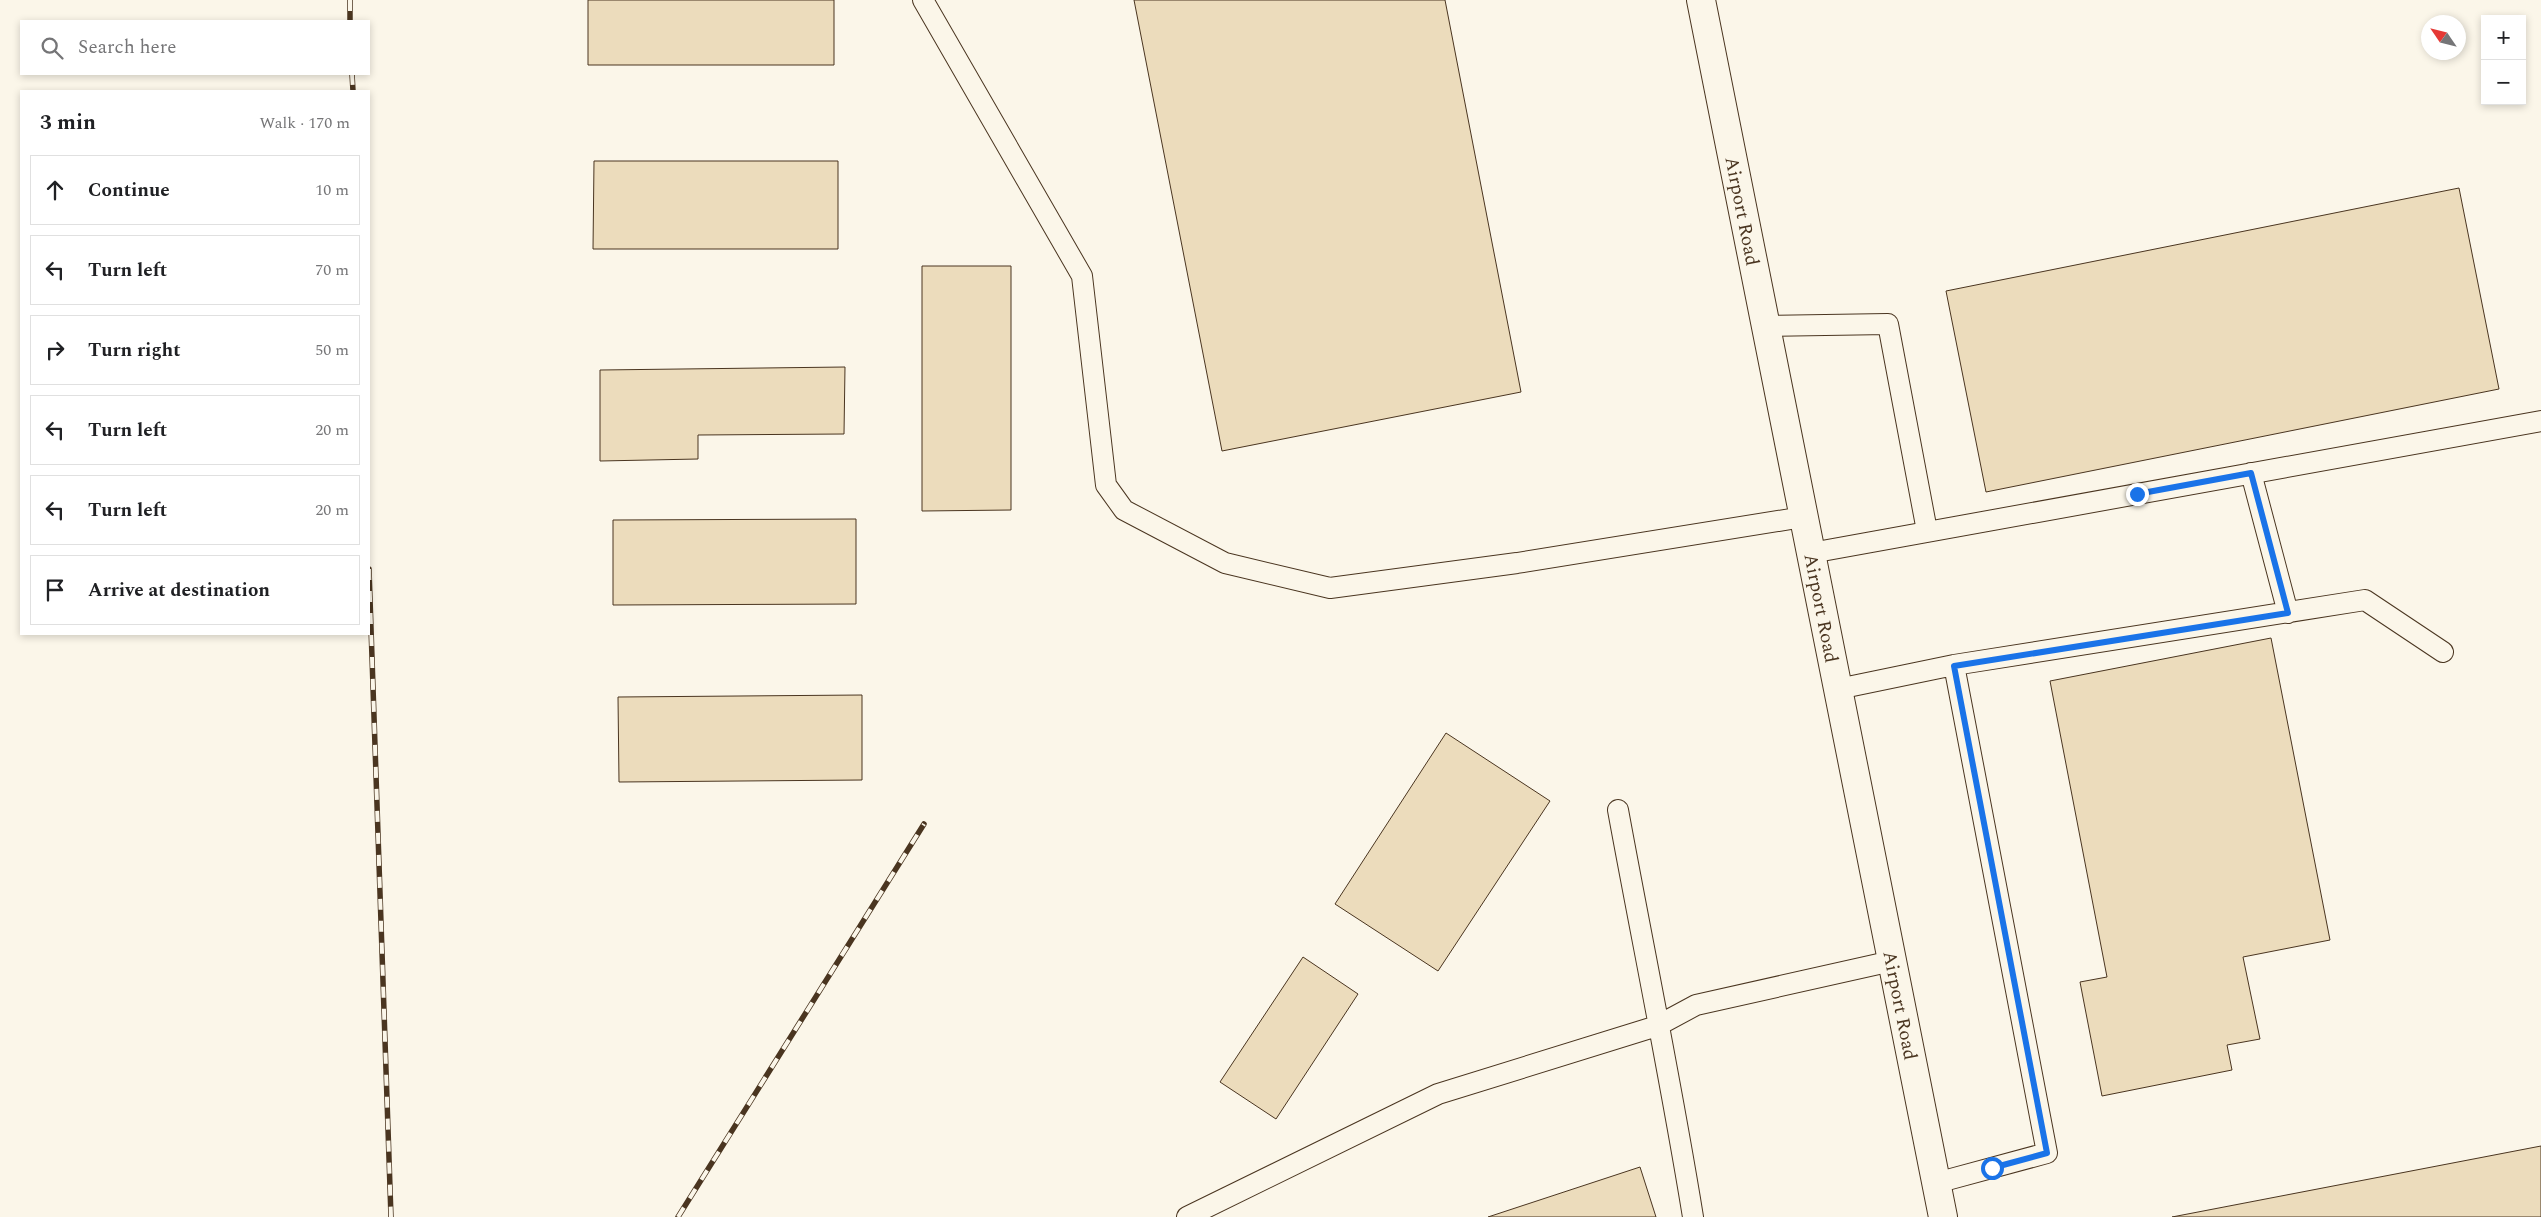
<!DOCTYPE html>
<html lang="en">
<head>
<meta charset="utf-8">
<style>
	body { margin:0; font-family:Spectral,serif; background:#f6f6f6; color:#202124 }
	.controls { position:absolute; right:15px; top:15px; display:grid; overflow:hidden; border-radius:0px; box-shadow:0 2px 8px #0003 }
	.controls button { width:45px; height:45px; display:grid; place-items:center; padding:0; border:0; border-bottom:1px solid #e0e0e0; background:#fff; color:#202124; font:25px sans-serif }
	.compass { position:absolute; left:2421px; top:15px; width:45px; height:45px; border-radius:50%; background:#fff; box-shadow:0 2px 8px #0003; rotate:305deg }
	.stop { position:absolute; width:15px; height:15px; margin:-11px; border:4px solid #1a73e8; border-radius:50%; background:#fff }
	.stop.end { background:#1a73e8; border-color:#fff; box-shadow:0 1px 5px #0008 }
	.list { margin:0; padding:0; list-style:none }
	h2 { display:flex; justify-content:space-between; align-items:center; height:65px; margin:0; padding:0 20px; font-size:21px }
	h2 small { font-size:16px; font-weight:400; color:#757577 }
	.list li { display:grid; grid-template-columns:32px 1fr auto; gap:15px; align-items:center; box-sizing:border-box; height:70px; margin:0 10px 10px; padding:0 10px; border:1px solid #e0e0e0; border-radius:0px }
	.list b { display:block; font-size:19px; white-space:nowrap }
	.list em { font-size:16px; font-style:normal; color:#757577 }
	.icon { flex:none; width:28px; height:28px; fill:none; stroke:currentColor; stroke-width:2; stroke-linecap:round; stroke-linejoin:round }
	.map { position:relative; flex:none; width:2541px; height:1217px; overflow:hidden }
	.search { position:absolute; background:#fff; box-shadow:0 2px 8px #0003; left:20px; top:20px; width:350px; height:55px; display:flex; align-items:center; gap:12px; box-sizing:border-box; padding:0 18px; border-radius:0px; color:#757577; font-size:19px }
	.panel { position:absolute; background:#fff; box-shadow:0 2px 8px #0003; left:20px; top:90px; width:350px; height:545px; border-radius:0px }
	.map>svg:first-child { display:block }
</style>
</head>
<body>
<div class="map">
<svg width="2541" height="1217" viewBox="0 0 2541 1217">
	<rect width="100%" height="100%" fill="#fbf6e9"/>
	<!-- building -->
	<path fill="#ecdcbc" stroke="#4a3520" d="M588,0h246v65h-246z
		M1134,0h311l76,392 -299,59z
		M594,161h244v88h-245z
		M2459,188l40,201 -513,103 -40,-201z
		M922,266h89v244l-89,1z
		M845,367l-1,67 -146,1v24l-98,2v-91z
		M856,519v85l-243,1v-85z
		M2271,638l59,302 -87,17 17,82 -33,6 5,25 -130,26 -22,-114 27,-5 -57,-296z
		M862,695v85l-243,2 -1,-85z
		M1446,733l104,68 -112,170 -103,-67z
		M1303,957l55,37 -82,125 -56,-37z
		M2541,1146v71h-369z
		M1640,1167l16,50h-168z"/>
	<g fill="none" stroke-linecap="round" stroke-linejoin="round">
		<defs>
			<path id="service" d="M923,0l159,276 24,209 18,25 101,53 105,25 187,-25 286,-46
				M1765,326l123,-2 39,207
				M2251,473l37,140
				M1811,553l730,-132
				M1954,665l411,-65 78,52
				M1838,689l116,-24 93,488 -111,30
				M1618,810c25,136 53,271 75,407
				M1187,1217l251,-123 219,-68 39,-21 196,-44"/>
			<g id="trunk">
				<path id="s1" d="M1701,0l242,1217"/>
			</g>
		</defs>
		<!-- service casing -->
		<use href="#service" stroke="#4a3520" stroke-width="22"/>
		<!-- trunk casing -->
		<use href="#trunk" stroke="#4a3520" stroke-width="30"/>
		<!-- service -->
		<use href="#service" stroke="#fbf6e9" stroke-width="20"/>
		<!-- trunk -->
		<use href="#trunk" stroke="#fbf6e9" stroke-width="28"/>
		<defs>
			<path id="rail" d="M350,0v21
				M352,74l1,17
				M369,569l22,648
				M678,1217l246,-393"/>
		</defs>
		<!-- rail casing -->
		<use href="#rail" stroke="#4a3520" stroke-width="5.5"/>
		<!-- rail -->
		<use href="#rail" stroke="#fbf6e9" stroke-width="4" stroke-dasharray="11" stroke-linecap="butt"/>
	</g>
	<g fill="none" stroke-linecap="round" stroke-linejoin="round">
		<!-- route -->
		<path stroke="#1a73e8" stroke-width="6" d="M1992,1168l55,-15 -93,-487 334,-53 -37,-140 -114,21"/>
	</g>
	<g text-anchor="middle" stroke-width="4" stroke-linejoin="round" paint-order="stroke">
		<!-- street labels -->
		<g font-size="19" fill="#4a3520" stroke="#fbf6e9">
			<text dy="7" stroke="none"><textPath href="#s1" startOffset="215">Airport Road</textPath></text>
			<text dy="7" stroke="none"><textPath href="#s1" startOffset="620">Airport Road</textPath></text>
			<text dy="7" stroke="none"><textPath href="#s1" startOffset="1025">Airport Road</textPath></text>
		</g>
	</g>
</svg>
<div class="controls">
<button>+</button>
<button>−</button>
</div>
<svg class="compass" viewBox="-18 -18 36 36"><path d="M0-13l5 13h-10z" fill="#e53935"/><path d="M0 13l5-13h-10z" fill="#757577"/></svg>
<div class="stop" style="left:1992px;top:1168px"></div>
<div class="stop end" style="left:2137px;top:494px"></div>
<div class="search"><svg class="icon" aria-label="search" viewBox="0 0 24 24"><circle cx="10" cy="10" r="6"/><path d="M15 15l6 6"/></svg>Search here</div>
<section class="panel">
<h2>3 min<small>Walk · 170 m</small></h2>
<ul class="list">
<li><svg class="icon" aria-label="ahead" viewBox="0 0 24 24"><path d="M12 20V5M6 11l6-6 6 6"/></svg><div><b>Continue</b></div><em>10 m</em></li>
<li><svg class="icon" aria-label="left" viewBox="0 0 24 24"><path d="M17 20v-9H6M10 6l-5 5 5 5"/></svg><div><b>Turn left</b></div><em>70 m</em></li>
<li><svg class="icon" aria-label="right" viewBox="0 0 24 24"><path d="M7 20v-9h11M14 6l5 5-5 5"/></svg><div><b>Turn right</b></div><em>50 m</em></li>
<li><svg class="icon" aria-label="left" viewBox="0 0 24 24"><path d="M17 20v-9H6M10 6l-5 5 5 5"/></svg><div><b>Turn left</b></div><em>20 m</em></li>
<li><svg class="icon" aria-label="left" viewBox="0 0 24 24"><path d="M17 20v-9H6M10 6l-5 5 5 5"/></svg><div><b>Turn left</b></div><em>20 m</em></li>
<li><svg class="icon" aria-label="arrive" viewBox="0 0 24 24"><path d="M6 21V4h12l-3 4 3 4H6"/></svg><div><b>Arrive at destination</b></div></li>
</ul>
</section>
</div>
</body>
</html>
